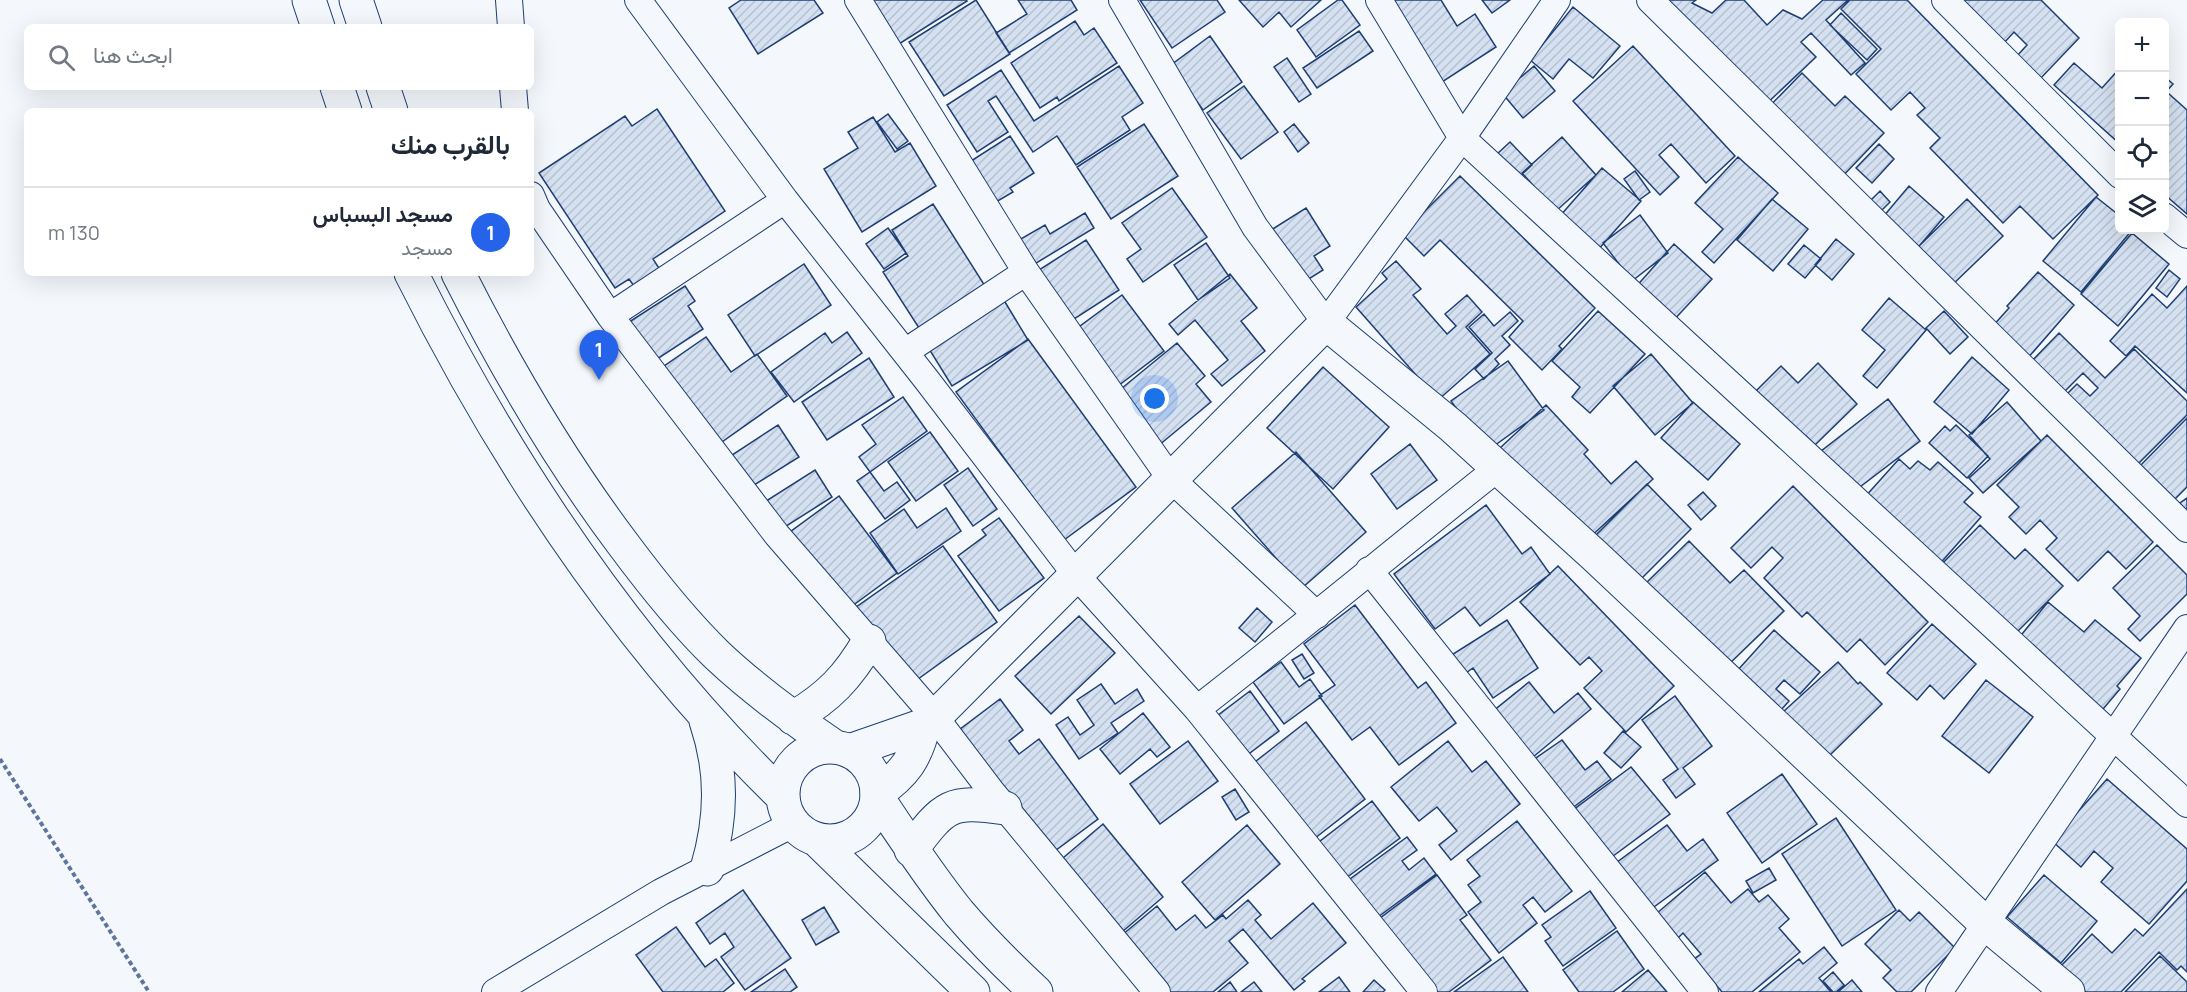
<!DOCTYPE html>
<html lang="ar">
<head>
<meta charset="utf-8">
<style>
	body { margin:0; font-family:Manrope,Vazirmatn,sans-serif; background:#f2f2f3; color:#1f2937; direction:rtl }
	.controls { position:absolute; right:18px; top:18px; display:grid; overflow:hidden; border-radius:9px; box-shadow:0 6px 24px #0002 }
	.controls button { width:54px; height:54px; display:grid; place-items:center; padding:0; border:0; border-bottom:2px solid #e0e1e3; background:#fff; color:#1f2937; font:30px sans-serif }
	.you { position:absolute; left:1155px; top:399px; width:21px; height:21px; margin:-15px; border:4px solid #fff; border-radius:50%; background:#1a73e8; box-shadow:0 0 0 9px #1a73e833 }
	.badge { display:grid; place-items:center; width:39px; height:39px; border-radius:50%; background:#2563eb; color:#fff; font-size:20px; font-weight:700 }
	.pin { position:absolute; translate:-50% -50px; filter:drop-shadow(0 2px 3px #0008) }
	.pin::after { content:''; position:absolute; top:32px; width:21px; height:18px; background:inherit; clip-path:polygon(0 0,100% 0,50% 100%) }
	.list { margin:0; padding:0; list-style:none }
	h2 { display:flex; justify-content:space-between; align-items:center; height:78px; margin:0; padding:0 24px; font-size:26px }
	h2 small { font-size:20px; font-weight:400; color:#747a83 }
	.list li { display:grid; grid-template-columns:39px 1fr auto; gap:18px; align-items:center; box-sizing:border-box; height:90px; padding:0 24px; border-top:2px solid #e0e1e3 }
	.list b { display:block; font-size:22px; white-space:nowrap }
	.list p { margin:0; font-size:20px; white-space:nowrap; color:#747a83 }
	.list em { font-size:20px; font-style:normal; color:#747a83 }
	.icon { flex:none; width:33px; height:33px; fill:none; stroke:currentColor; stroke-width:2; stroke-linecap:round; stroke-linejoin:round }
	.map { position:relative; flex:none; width:2187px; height:992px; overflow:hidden; direction:ltr }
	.search { position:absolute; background:#fff; box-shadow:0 6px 24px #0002; left:24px; top:24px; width:510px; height:66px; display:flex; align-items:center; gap:15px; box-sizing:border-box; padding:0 21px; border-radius:9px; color:#747a83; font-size:22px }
	.panel { position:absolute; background:#fff; box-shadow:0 6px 24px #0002; left:24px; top:108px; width:510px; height:168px; border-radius:9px; direction:rtl }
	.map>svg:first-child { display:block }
</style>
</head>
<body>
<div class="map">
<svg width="2187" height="992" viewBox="0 0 2187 992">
	<defs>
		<pattern id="building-hatch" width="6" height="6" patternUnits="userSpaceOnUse" patternTransform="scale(1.5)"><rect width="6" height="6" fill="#d5e0f0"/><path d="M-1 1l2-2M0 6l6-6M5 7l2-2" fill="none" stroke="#b6c1d1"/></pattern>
	</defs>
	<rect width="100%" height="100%" fill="#f4f7fb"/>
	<!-- building -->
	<path fill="url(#building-hatch)" stroke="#1d3f73" stroke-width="1.5" d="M741,0h73l9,13 -65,41 -29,-46z
		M871,0h95l1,1 -68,43z
		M976,0l34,54 -66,42 -35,-54z
		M1018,0h53l6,10 -68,43 -13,-20 31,-19z
		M1140,0h77l8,12 -53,36z
		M1239,0h82l-30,27 -12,-15 -16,15z
		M1338,0h4l18,25 -44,32 -19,-27z
		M1388,0h53l16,26 18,-12 21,33 -54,35z
		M1482,0h28l-18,13z
		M1649,0h47l-4,3 20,10 14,-13h18l23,25 16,-15 19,9 21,-19h25l-22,20 39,43 -14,12 -40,-42 -10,9 15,15 -54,51z
		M1850,0h57l191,195 -45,44 -33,-33 -17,17 -73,-75 10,-10 -23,-23 8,-7 -15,-16 -19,18 -35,-36 25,-25 -40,-40z
		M1959,0h82l38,38 -39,41 -23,-23 10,-11 -13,-13 -10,11z
		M1573,7l47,39 -27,32 -24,-19 -16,20 -23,-19z
		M1841,13l36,36 -10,11 -37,-35z
		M1075,21l9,14 10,-7 23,35 -58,38 -2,-4 -17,11 -29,-45z
		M1359,31l14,20 -56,37 -14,-20z
		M1210,36l32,46 -39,28 -32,-45z
		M1633,46l102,110 -29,27 -35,-39 -12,11 20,22 -19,18 -87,-94z
		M1287,58l24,36 -12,8 -25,-35z
		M2074,63l28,25 18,-20v76l-66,-59z
		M1119,66l24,37 -21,14 8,13 -54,35 -19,-29 -24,16 -37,-56 -8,5 20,31 -31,20 -30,-47 54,-35 33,51z
		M1534,66l21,25 -32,27 -21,-25z
		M1802,73l33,33 10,-10 39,37 -47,49 -77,-66z
		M2164,76l9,8 -9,10z
		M1244,86l34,46 -37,27 -34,-46z
		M2168,93l19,17v104l-23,-20v-97z
		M657,109l68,102 -72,48 11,17 -25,17 -10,-14 -14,9 -76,-115 86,-57 7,10z
		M888,114l20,27 -11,8 -20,-27z
		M873,117l22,35 15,-9 26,43 -74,46 -38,-63 34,-21 -10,-16z
		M1144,124l34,52 -67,43 -34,-52z
		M1294,124l15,19 -11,9 -14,-20z
		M1010,136l24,37 -24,15 3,4 -17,10 -25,-41z
		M1562,137l34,38 -40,36 -34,-38z
		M1510,142l22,23 -13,12 -23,-22z
		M1879,144l15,15 -22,24 -16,-15z
		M1738,157l40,36 -64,70 -12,-11 21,-23 -28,-26z
		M1602,168l39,33 -43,49 -38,-34z
		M1635,171l15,21 -11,8 -15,-21z
		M1460,176l135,132 -36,38 3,3 -20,21 -33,-33 14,-16 -83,-81 -16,16 -22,-22z
		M1909,186l35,31 -36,42 -35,-30z
		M1172,188l35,49 -64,45 -16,-23 14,-10 -19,-26z
		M1880,191l10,11 -12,12 -10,-11z
		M2096,197l24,19v14h12l-51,62 -38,-31z
		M1772,199l36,30 -35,42 -36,-31z
		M1967,199l36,37 -54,52 -36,-36z
		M933,204l52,82 -66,42 -36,-56 25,-16 -16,-26z
		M1306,208l24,38 -16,10 9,14 -19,12 -33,-52z
		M1085,213l9,15 -61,37 -14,-25 26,-15 5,9z
		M1640,215l28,38 -36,28 -29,-38z
		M888,228l18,25 -22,16 -18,-25z
		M2132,233l37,31 -51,62 -37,-32z
		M1836,239l18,15 -22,26 -17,-15z
		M1086,240l33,50 -48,31 -32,-51z
		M1206,243l24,35 -32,22 -24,-35z
		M1674,244l38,35 -41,44 -37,-34z
		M1804,245l17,14 -16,19 -17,-14z
		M1396,261l25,28 -8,6 34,39 9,-8 -11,-12 22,-19 15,17 -16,15 24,27 -52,46 -82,-93 31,-28 -5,-6z
		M804,264l27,41 -76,51 -27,-41z
		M2169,270l11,9 -13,18 -11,-9z
		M2038,272l36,33 -47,54 -35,-32 17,-19 -2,-2z
		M1230,274l27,34 -16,13 24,30 -43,35 -11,-12 17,-14 -33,-40 -17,15 -9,-11z
		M685,286l10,15 -7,5 15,23 -52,34 -25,-39z
		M2187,286v107l-52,-47 -9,10 -16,-15 42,-47 15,14z
		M1122,295l42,56 -54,41 -42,-57z
		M1002,297l26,43 -76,46 -26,-42z
		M1889,298l37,32 -49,58 -14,-12 22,-26 -23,-20z
		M1598,311l47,43 -55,59 -18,-16 8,-10 -28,-26z
		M1944,311l24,26 -18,17 -24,-26z
		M1510,312l8,9 -16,15 8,9 -15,14 4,5 -15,15 -9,-10 17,-16 -23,-26 15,-13 10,12z
		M847,332l15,21 -68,49 -23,-30 54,-39 7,10z
		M2059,333l46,45 29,-29 53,52v14l-51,51 -71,-70 12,-12 13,12 8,-8 -15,-15 -22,22 -32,-31z
		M706,337l25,35 26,-18 30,42 -75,53 -55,-78z
		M1028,339l108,148 -72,53 -108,-148z
		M1177,343l28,33 -9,8 15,18 -53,44 -42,-53z
		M1651,354l42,49 -38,32 -42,-49z
		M1972,357l37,33 -37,44 -38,-32z
		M869,358l25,39 -67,43 -25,-38z
		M1508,361l36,49 -57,41 -36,-50z
		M1818,363l39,41 -42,41 -9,-9 -9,10 -48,-48 32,-32 17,17z
		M1323,367l66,60 -56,62 -66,-61z
		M903,397l24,34 -57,41 -11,-15 17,-13 -14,-19z
		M1888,399l32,42 -68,52 -32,-41z
		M1693,402l47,42 -32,36 -47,-42z
		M2007,402l34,39 -58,52 -14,-15 21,-19 -21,-24z
		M1546,405l42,45 -4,4 27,30 25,-23 17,18 -67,62 -86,-93z
		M2187,418v69l-14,14 -35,-33z
		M778,425l21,32 -53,33 -20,-31z
		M1956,425l32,31 -21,22 -38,-35 16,-17 5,5z
		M930,432l28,39 -42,30 -28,-39z
		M2047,435l106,107 -27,27 -18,-18 -30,30 -32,-32 11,-11 -17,-18 -14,14 -17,-17 10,-10 -22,-22z
		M1410,444l27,36 -40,29 -26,-35z
		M1296,452l70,80 -64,56 -70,-80z
		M1899,459l11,10 8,-8 12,9 8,-8 35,31 -9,9 17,15 -43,49 -74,-68z
		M968,468l29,41 -24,17 -29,-41z
		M815,470l17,27 -52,33 -17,-27z
		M870,472l14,19 13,-9 13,18 -25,19 -28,-38z
		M1647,484l44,45 -54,54 -45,-44z
		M1793,486l135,136 -43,43 -25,-26 -13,13 -40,-40 -5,5 -38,-39 19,-20 -11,-11 -21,21 -20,-20z
		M1703,492l13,14 -15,14 -13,-15z
		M839,496l58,77 -49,36 -58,-77z
		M2187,498v15l-7,-10z
		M1486,505l36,49 9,-7 19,27 -70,52 -15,-19 -30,22 -41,-55z
		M946,508l15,23 -63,43 -28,-41 34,-24 13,19z
		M999,518l45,60 -45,33 -41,-55 28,-21 -4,-5z
		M1980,525l35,34 10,-10 38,37 -53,53 -72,-71z
		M1689,541l41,42 14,-13 40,41 -57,55 -84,-80z
		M2157,545l30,30v19l-47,47 -12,-12 12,-13 -27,-28z
		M943,546l54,76 -90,65 -55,-77z
		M1558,566l116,120 -48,46 -42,-44 18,-17 -13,-14 -9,8 -60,-63z
		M2048,602l36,30 11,-12 46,38 -24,28 3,3 -22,26 -84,-71z
		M1355,605l63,83 8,-6 30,41 -57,42 -29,-38 -18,13 -33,-44 16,-11 -31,-41z
		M1257,608l15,14 -17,20 -16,-14z
		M1079,616l36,37 -64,61 -36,-38z
		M1507,620l31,48 -45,30 -20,-30 -10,7 -13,-19z
		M1932,624l44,40 -32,35 -14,-14 -13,15 -30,-27z
		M1774,630l46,42 -20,22 -16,-14 -8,9 13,12 -8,9 -44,-39z
		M1302,654l12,19 -10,6 -12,-19z
		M1281,662l18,25 11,-8 12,17 -38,28 -31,-42z
		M1838,662l20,22 2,-2 22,22 -55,54 -44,-46z
		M1986,680l47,37 -44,56 -47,-37z
		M1529,682l25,31 24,-20 13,16 -64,53 -35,-50z
		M1101,684l14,20 22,-15 7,12 -33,22 7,10 -39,26 -23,-34 12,-8 12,18 14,-10 -17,-25z
		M1250,691l29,40 -33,25 -29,-40z
		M1675,696l37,50 -29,22 12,16 -19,14 -13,-18 15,-11 -36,-49z
		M1000,699l23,31 -14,11 10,13 20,-15 59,80 -54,40 -93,-123z
		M1143,713l27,34 -13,10 -7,-8 -30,25 -20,-25z
		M1306,722l59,77 -55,43 -59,-77z
		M1623,731l18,16 -20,21 -17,-15z
		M1562,740l23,30 12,-9 14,18 -40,30 -38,-49z
		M1188,741l30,40 -58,43 -30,-40z
		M1448,741l24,31 14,-11 34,43 -69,56 -12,-15 18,-14 -20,-24 -18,14 -28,-34z
		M1631,767l39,47 -61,45 -36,-49z
		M1782,774l35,50 -55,39 -35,-50z
		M2107,779l80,70v32l-38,43 -48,-42 12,-14 -19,-17 -13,16 -29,-26z
		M1235,789l14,23 -13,8 -14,-23z
		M1372,801l28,37 -58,43 -27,-36z
		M1836,818l60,92 -54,36 -60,-92z
		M1517,821l55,70 -27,21 -12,-15 -10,8 14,18 -38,30 -31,-41 13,-10 -13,-17 12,-9 -13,-16z
		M1103,824l60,73 -48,41 -65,-69z
		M1247,825l33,39 -65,56 -33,-38z
		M1667,825l20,26 16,-12 15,21 -71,52 -35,-46z
		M1407,837l10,13 -15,11 7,9 15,-12 12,16 -62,46 -28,-38z
		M1769,868l7,12 -23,13 -7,-12z
		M1705,872l26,31 17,-14 11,13 9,-7 21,24 -10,9 21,24 -48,40h-30l-28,-33 7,-5 -18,-21 -6,6 -21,-25z
		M1437,875l30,40 -7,5 31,40 -42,32h-13l-57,-73z
		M2044,875l53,46 -36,42 -54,-46z
		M2187,889v83l-6,-6 -4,4 -18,-18 -38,40h-35l-26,-25 32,-33 20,19 23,-24 8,7z
		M743,890l48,68 -46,32 -24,-33 13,-10 -9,-14 -15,11 -14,-21z
		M1590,891l26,37 -53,38 -18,-25 6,-4 -9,-12z
		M1248,900l13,15 -6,5 16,19 42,-36 33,40 -44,36 3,2 -11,9 -51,-61 -14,12 19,22 -35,29h-54l-43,-52 41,-34 19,24 19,-15 11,13 17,-13 3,4z
		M824,907l15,25 -23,13 -14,-25z
		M1899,910l11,11 9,-9 36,36 -44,44h-14l-14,-14 8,-8 -26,-26z
		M676,927l29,40 11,-8 18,24 -11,9h-60l-27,-37z
		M1617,931l27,38 -31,23h-34l-16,-22z
		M1824,947l13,16 -18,15 12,14h-72l40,-33 4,5z
		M2160,956l27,26v10h-62z
		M1503,957l25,35h-74z
		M785,969l12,18 -7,5h-39z
		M1648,970l19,22h-45z
		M1833,972l11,13 -8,7h-3l-10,-11z
		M1339,977l11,15h-31z
		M1374,980l11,10 -2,2h-20z
		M1852,980l10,12h-24z
		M1230,982l7,10h-19z
		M1254,982l8,10h-21z"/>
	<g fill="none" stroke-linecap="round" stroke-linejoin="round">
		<defs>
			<path id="street" d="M509,0l2,27
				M638,0l147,200 141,179 150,196 121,134 227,283
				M858,0l168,272 144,206 147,137
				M1122,0l133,227 71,96 136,-185 95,-138
				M1379,0l83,138 725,666
				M1650,0l537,529
				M1945,0l175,175
				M513,87l2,24
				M531,195l6,14 73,107 167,219 158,182 57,75 165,200
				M2164,216l23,19
				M610,316l175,-116
				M905,352l121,-80
				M1369,570l336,422
				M1197,709c102,-79 200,-161 301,-241
				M495,992l166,-100 132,-68
				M1939,992l248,-364"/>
			<path id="secondary" d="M849,751l75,-26 11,-8 391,-394 127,104 45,41 97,88 390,367 83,69
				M877,793c28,-19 39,-35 47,-68"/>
			<path id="primary" d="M309,0l9,27
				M356,0l9,27
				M337,87l8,24
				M383,87l8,24
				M411,273c96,192 218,374 372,524
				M458,273c48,95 101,186 165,271 29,39 59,77 94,111 37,35 77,64 118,92
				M793,718c36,-21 55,-41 76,-77
				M706,721c17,50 16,97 1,148
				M783 794a47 47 0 1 1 94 0a47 47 0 1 1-94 0Z
				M877,797c26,39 52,79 82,116 24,28 50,54 77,79
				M817,840l156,152
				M911,850c34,-45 38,-50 94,-42"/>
		</defs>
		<!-- street casing -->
		<use href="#street" stroke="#1d3f73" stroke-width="28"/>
		<!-- secondary casing -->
		<use href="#secondary" stroke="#1d3f73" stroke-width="35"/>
		<!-- primary casing -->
		<use href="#primary" stroke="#1d3f73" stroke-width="35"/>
		<!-- path -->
		<path stroke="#5e769c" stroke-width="4" stroke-dasharray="4.5 3" stroke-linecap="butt" d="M0,759l149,233"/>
		<!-- street -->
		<use href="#street" stroke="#f4f7fb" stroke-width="26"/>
		<!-- secondary -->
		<use href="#secondary" stroke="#f4f7fb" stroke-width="33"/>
		<!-- primary -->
		<use href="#primary" stroke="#f4f7fb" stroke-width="33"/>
	</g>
</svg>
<div class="controls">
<button>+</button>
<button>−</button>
<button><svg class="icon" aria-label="locate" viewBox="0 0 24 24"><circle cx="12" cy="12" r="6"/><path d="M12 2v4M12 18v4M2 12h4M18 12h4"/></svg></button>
<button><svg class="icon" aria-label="layers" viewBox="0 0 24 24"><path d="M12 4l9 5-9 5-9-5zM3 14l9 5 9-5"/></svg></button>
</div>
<div class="you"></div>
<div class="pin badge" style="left:599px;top:380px">1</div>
<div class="search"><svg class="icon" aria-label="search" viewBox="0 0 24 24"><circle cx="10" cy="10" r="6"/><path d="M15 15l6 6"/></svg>ابحث هنا</div>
<section class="panel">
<h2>بالقرب منك<small></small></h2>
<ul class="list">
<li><span class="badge">1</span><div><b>مسجد البسباس</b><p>مسجد</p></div><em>130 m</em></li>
</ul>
</section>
</div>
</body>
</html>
